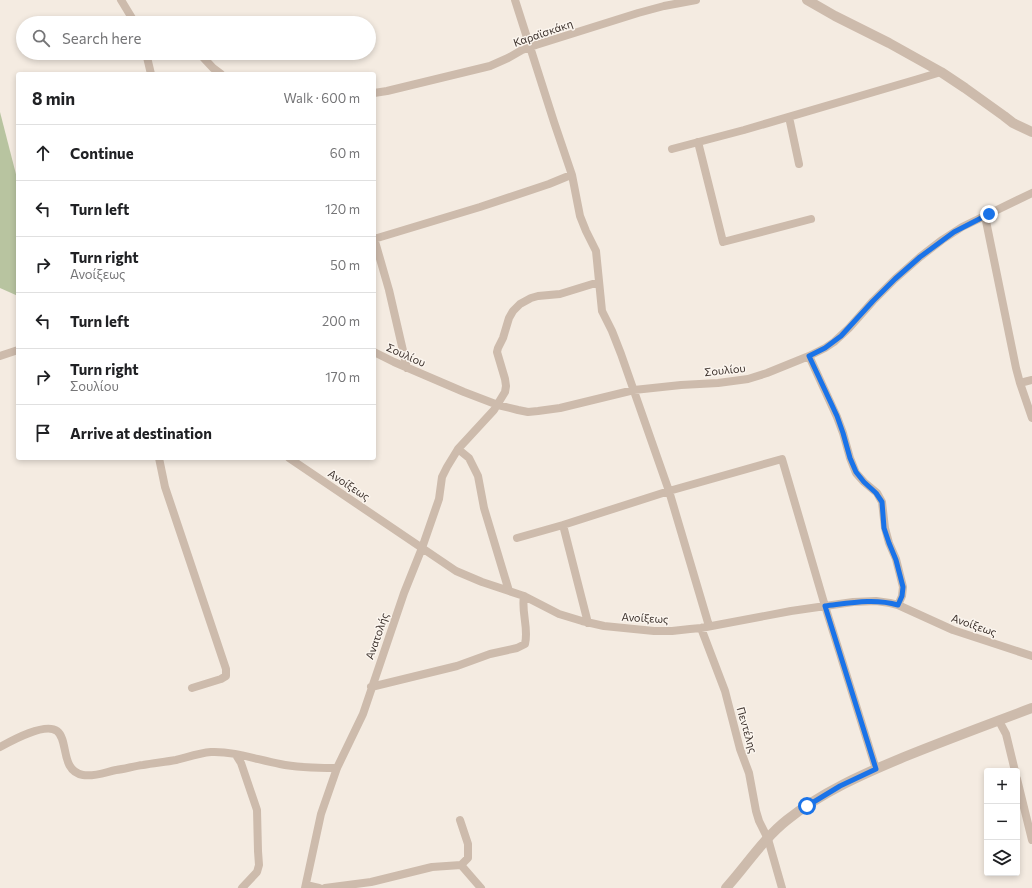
<!DOCTYPE html>
<html lang="en">
<head>
<meta charset="utf-8">
<style>
	body { margin:0; font-family:Commissioner,sans-serif; background:#f2f2f2; color:#202124 }
	.controls { position:absolute; right:12px; bottom:12px; display:grid; overflow:hidden; border-radius:4px; box-shadow:0 2px 6px #0003 }
	.controls button { width:36px; height:36px; display:grid; place-items:center; padding:0; border:0; border-bottom:1px solid #e0e0e0; background:#fff; color:#202124; font:20px sans-serif }
	.stop { position:absolute; width:12px; height:12px; margin:-9px; border:3px solid #1a73e8; border-radius:50%; background:#fff }
	.stop.end { background:#1a73e8; border-color:#fff; box-shadow:0 1px 4px #0008 }
	.list { margin:0; padding:0; list-style:none }
	h2 { display:flex; justify-content:space-between; align-items:center; height:52px; margin:0; padding:0 16px; font-size:17px }
	h2 small { font-size:13px; font-weight:400; color:#757577 }
	.list li { display:grid; grid-template-columns:26px 1fr auto; gap:12px; align-items:center; box-sizing:border-box; height:56px; padding:0 16px; border-top:1px solid #e0e0e0 }
	.list b { display:block; font-size:15px; white-space:nowrap }
	.list p { margin:0; font-size:13px; white-space:nowrap; color:#757577 }
	.list em { font-size:13px; font-style:normal; color:#757577 }
	.icon { flex:none; width:22px; height:22px; fill:none; stroke:currentColor; stroke-width:2; stroke-linecap:round; stroke-linejoin:round }
	.map { position:relative; flex:none; width:1032px; height:888px; overflow:hidden }
	.search { position:absolute; background:#fff; box-shadow:0 2px 6px #0003; left:16px; top:16px; width:360px; height:44px; display:flex; align-items:center; gap:10px; box-sizing:border-box; padding:0 14px; border-radius:22px; color:#757577; font-size:15px }
	.panel { position:absolute; background:#fff; box-shadow:0 2px 6px #0003; left:16px; top:72px; width:360px; height:388px; border-radius:4px }
	.map>svg:first-child { display:block }
</style>
</head>
<body>
<div class="map">
<svg width="1032" height="888" viewBox="0 0 1032 888">
	<rect width="100%" height="100%" fill="#f4ebe1"/>
	<!-- green -->
	<path fill="#b8c4a0" d="M0,112l18,70v114l-18,-8z"/>
	<g fill="none" stroke-linecap="round" stroke-linejoin="round">
		<!-- minor -->
		<path stroke="#cdbbac" stroke-width="8" d="M121,0l14,23
			M515,0l39,122 18,53 8,41 6,15 10,20 6,60 10,20 9,23 48,137 113,-32 43,147 51,163
			M146,53l5,21
			M199,53l14,15 8,6
			M374,93l13,-2 103,-25 18,-8 14,-8 14,-5 102,-32 26,-7 32,-6
			M789,117l10,47
			M698,142l25,100 88,-23
			M672,149l72,-19 174,-51 23,-7
			M985,216l31,152 4,15 12,35
			M374,238l15,52 18,78
			M374,239l106,-32 69,-23 17,-7 6,-2
			M374,352l20,10 70,30 34,13 20,5 10,2 10,-1 22,-3 74,-18 47,-5 37,-2 30,-4 19,-6 42,-17 16,-8 9,-6 15,-14 24,-27 22,-22 25,-22 22,-17 20,-13 70,-34
			M0,356l18,-6
			M809,356l28,61 6,16 7,25 6,15 8,9 13,11 5,9 3,26 4,15 7,16 7,28 -1,9 -4,9
			M1020,383l12,-3
			M458,449l11,9 9,18 6,32 25,83
			M159,458l6,29 61,182v7l-5,3 -29,9
			M289,458l167,113 26,11 42,14 35,18 23,7 22,5 50,5h18l18,-2 11,-1 90,-17 62,-9 23,-1 14,2 8,2 55,25 79,26
			M563,525l106,-34 40,135
			M517,538l46,-13 25,98
			M701,628l24,63 15,58 9,24 7,38 3,10 9,18 14,49
			M371,687l86,-21 33,-12 27,-6 8,-4c4,-16 -4,-32 -1,-48
			M999,721l7,13 9,37
			M0,747c11,-6 45,-25 57,-16 12,9 3,40 26,44 11,2 23,-3 33,-5 9,-1 18,-4 27,-5 11,-2 22,-3 33,-5 12,-3 23,-7 35,-8 23,-1 47,8 69,12 19,4 38,4 57,4
			M236,755l5,8 16,47 1,41 1,14 -2,7 -15,16
			M1017,779l15,61
			M460,820l8,24v14l-7,7
			M306,885l13,3
			M305,888l16,-74 16,-46 26,-54 41,-121 18,-45 17,-49 3,-22 5,-10 11,-18 36,-39 11,-18 1,-6 -1,-7 -8,-27 1,-4 5,-10 6,-20 4,-7 7,-7 11,-6 7,-2 22,-2 39,-12
			M325,888l46,-6 61,-15 29,-2 20,23"/>
		<!-- tertiary -->
		<path stroke="#cdbbac" stroke-width="10" d="M807,0l28,16 54,27 52,29 24,16 39,28 9,7 19,9
			M726,888c20,-22 37,-49 61,-68 35,-28 76,-46 117,-63 42,-17 85,-33 128,-49"/>
	</g>
	<g fill="none" stroke-linecap="round" stroke-linejoin="round">
		<!-- route -->
		<path stroke="#1a73e8" stroke-width="5" d="M807,806l33,-20 36,-17 -51,-163c25,-3 49,-8 73,-1l4,-9 1,-9 -7,-27 -7,-17 -5,-15 -2,-26 -6,-9 -12,-11 -8,-10 -6,-14 -7,-25 -6,-17 -28,-60 16,-8 16,-12 32,-35 22,-22 25,-22 34,-25 35,-18"/>
	</g>
	<g text-anchor="middle" stroke-width="3" stroke-linejoin="round" paint-order="stroke">
		<!-- street labels -->
		<g font-size="11" fill="#3b302b" stroke="#fbf5ee">
			<text transform="translate(543 33) rotate(-19)" y="4">Καραϊσκάκη</text>
			<text transform="translate(406 355) rotate(24)" y="4">Σουλίου</text>
			<text transform="translate(725 370) rotate(-6)" y="4">Σουλίου</text>
			<text transform="translate(349 485) rotate(33)" y="4">Ανοίξεως</text>
			<text transform="translate(645 618) rotate(3)" y="4">Ανοίξεως</text>
			<text transform="translate(974 625) rotate(19)" y="4">Ανοίξεως</text>
			<text transform="translate(377 636) rotate(-71)" y="4">Ανατολής</text>
			<text transform="translate(747 730) rotate(74)" y="4">Πεντέλης</text>
		</g>
	</g>
</svg>
<div class="controls">
<button>+</button>
<button>−</button>
<button><svg class="icon" aria-label="layers" viewBox="0 0 24 24"><path d="M12 4l9 5-9 5-9-5zM3 14l9 5 9-5"/></svg></button>
</div>
<div class="stop" style="left:807px;top:806px"></div>
<div class="stop end" style="left:989px;top:214px"></div>
<div class="search"><svg class="icon" aria-label="search" viewBox="0 0 24 24"><circle cx="10" cy="10" r="6"/><path d="M15 15l6 6"/></svg>Search here</div>
<section class="panel">
<h2>8 min<small>Walk · 600 m</small></h2>
<ul class="list">
<li><svg class="icon" aria-label="ahead" viewBox="0 0 24 24"><path d="M12 20V5M6 11l6-6 6 6"/></svg><div><b>Continue</b></div><em>60 m</em></li>
<li><svg class="icon" aria-label="left" viewBox="0 0 24 24"><path d="M17 20v-9H6M10 6l-5 5 5 5"/></svg><div><b>Turn left</b></div><em>120 m</em></li>
<li><svg class="icon" aria-label="right" viewBox="0 0 24 24"><path d="M7 20v-9h11M14 6l5 5-5 5"/></svg><div><b>Turn right</b><p>Ανοίξεως</p></div><em>50 m</em></li>
<li><svg class="icon" aria-label="left" viewBox="0 0 24 24"><path d="M17 20v-9H6M10 6l-5 5 5 5"/></svg><div><b>Turn left</b></div><em>200 m</em></li>
<li><svg class="icon" aria-label="right" viewBox="0 0 24 24"><path d="M7 20v-9h11M14 6l5 5-5 5"/></svg><div><b>Turn right</b><p>Σουλίου</p></div><em>170 m</em></li>
<li><svg class="icon" aria-label="arrive" viewBox="0 0 24 24"><path d="M6 21V4h12l-3 4 3 4H6"/></svg><div><b>Arrive at destination</b></div></li>
</ul>
</section>
</div>
</body>
</html>
